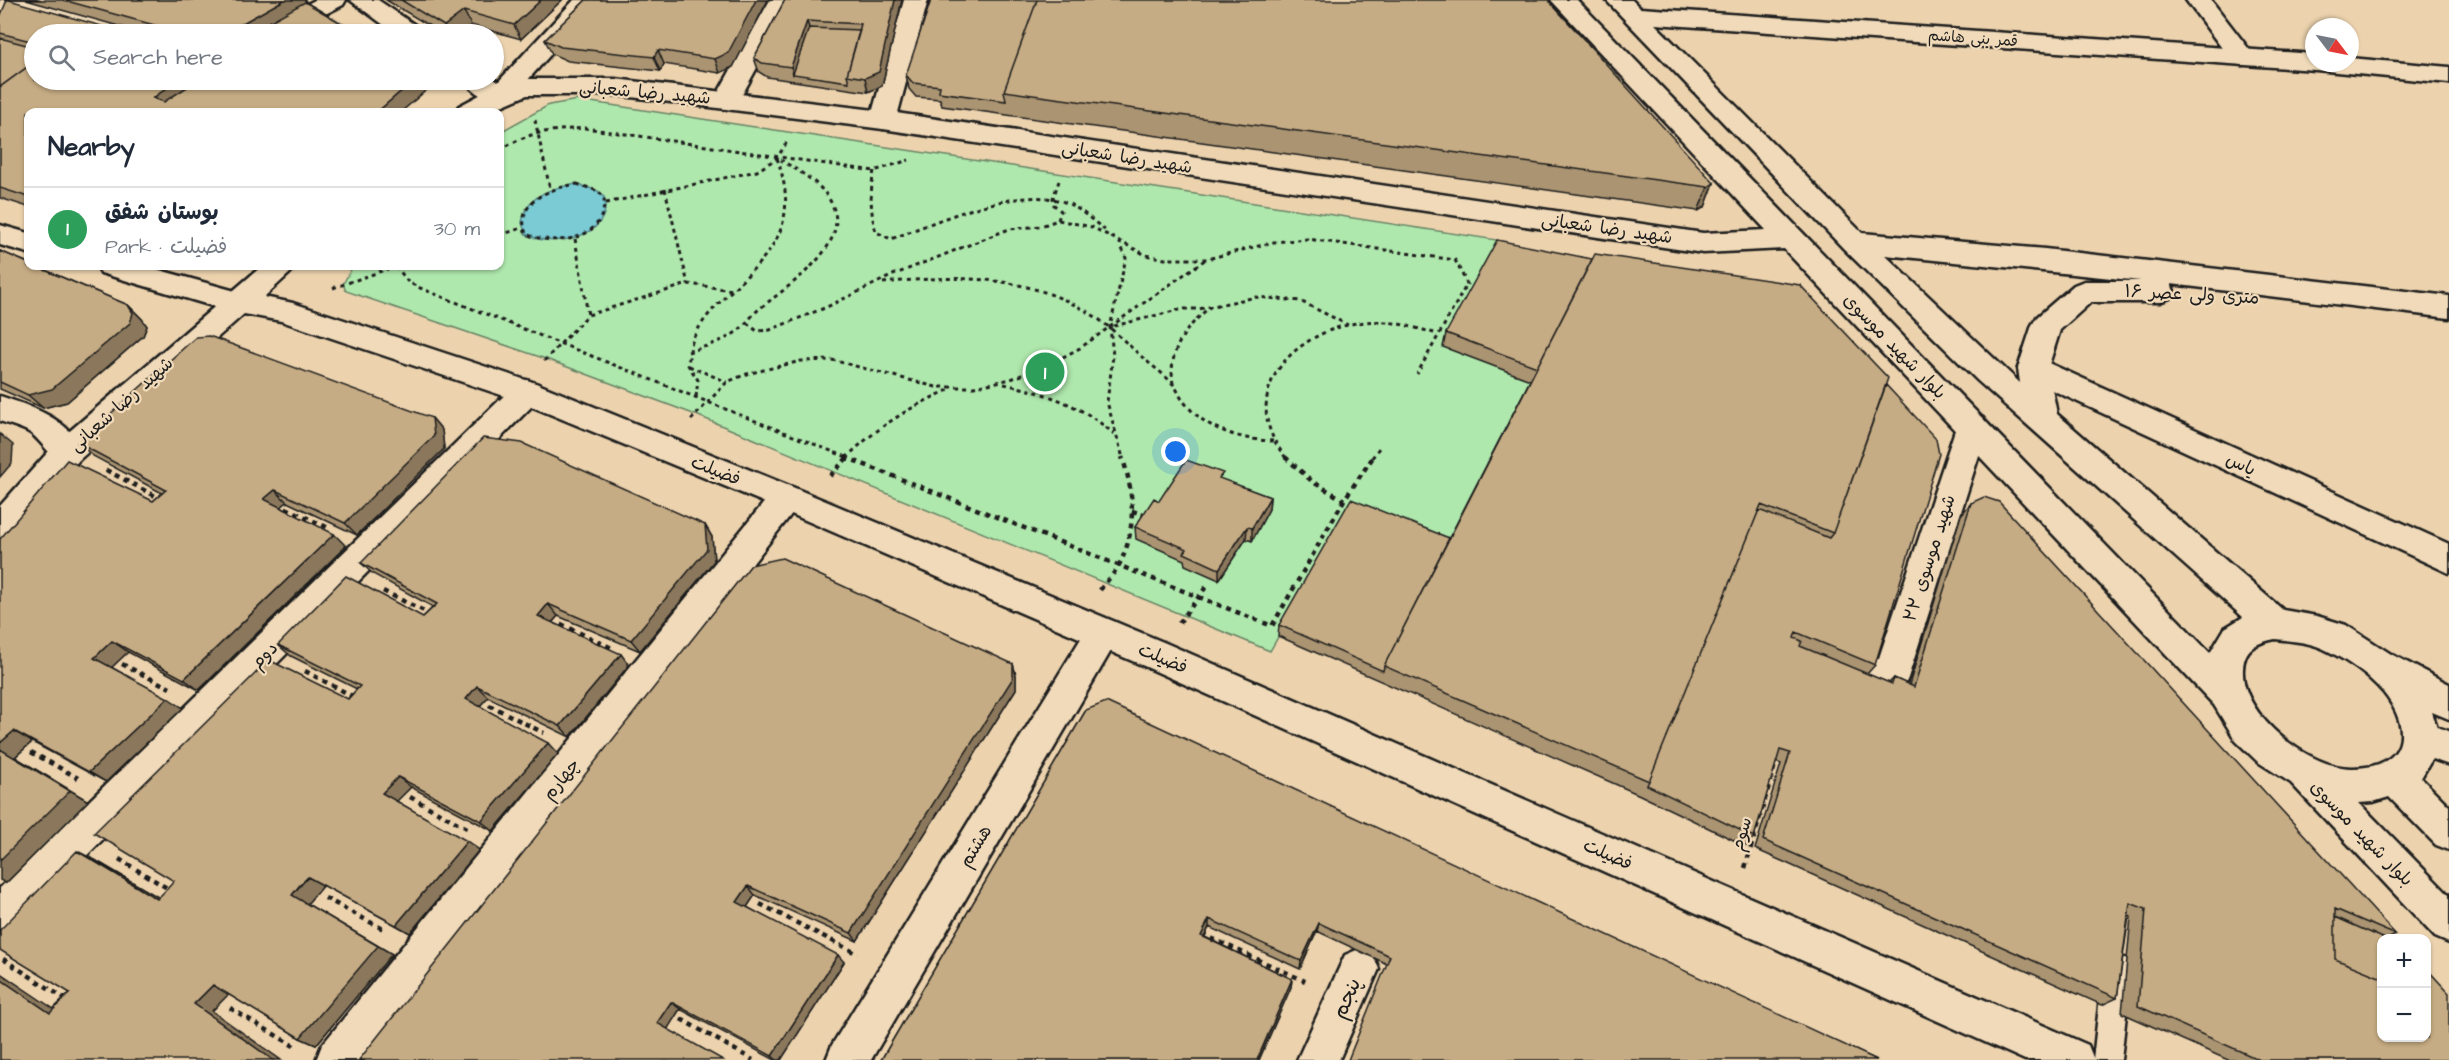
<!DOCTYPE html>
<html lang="en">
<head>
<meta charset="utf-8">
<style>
	body { margin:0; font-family:"Architects Daughter","Playpen Sans Arabic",sans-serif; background:#f2f2f3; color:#1f2937 }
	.controls { position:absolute; right:18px; bottom:18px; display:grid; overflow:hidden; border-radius:12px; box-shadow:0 2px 4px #0004 }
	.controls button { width:54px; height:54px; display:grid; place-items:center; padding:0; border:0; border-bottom:2px solid #e0e1e3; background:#fff; color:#1f2937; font:30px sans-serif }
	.compass { position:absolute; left:2305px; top:18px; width:54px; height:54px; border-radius:50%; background:#fff; box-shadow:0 2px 4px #0004; rotate:122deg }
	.you { position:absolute; left:1176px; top:452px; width:21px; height:21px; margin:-15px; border:4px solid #fff; border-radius:50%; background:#1a73e8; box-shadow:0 0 0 9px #1a73e833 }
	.badge { display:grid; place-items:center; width:39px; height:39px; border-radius:50%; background:#d1495b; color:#fff; font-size:20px; font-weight:700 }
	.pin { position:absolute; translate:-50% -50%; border:3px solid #fff; box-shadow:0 2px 6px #0006 }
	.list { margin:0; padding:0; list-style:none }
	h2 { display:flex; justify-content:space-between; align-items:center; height:78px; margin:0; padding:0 24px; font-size:26px }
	h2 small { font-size:20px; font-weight:400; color:#747a83 }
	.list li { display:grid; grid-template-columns:39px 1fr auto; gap:18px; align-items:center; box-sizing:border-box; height:84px; padding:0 24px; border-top:2px solid #e0e1e3 }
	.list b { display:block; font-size:22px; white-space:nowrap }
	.list p { margin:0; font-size:20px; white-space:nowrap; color:#747a83 }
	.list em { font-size:20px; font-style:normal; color:#747a83 }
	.icon { flex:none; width:33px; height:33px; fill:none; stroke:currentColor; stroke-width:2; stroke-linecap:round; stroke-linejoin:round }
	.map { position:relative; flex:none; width:2449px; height:1060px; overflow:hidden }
	.search { position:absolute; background:#fff; box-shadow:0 2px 4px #0004; left:24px; top:24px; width:480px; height:66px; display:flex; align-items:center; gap:15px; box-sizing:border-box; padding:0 21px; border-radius:33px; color:#747a83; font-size:22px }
	.panel { position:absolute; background:#fff; box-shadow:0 2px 4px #0004; left:24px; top:108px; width:480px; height:162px; border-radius:12px }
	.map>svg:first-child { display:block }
</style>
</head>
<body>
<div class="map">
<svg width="2449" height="1060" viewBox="0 0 2449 1060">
	<rect width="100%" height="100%" fill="#ecd3ae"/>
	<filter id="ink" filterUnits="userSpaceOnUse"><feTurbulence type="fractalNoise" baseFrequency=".0167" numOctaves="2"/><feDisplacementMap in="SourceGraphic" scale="12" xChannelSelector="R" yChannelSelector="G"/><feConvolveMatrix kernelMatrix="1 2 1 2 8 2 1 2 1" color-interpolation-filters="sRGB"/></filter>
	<g filter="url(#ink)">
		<!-- green -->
		<path fill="#afe8ad" stroke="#668264" stroke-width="1.5" d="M578,100l919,140 -3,14 39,127 -86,170 -97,-40 -80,140 -574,-236 -150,-56 -200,-68 -3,-7 10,-18h147v-134l49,-27z"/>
		<!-- water -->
		<path fill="#7acbd4" stroke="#54858a" stroke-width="1.5" d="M577,184l21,7 6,6c11,39 -52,53 -78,37l-4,-11c4,-28 31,-36 55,-39z"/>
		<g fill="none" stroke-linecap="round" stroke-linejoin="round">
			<defs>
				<path id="lane" d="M2117,955l10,4 4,10 -10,91h-28l10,-91 4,-10z"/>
				<path id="street" d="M0,0h35l100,29 3,5c-48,5 -90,-21 -138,-23z
					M315,0h31l-3,5 -57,29h-30l3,-5z
					M350,0h28l43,29 3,5h-28z
					M574,0h25l-90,101c-15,4 -37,-7 -44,-21l29,-1 4,3z
					M770,0h24l-58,106 -9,2 -9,-2 -4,-6z
					M904,0h24l-32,120 -4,6 -9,3 -9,-3 -4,-6z
					M2186,0h25l44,57 -4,6 -9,2 -9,-2z
					M0,225l28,8v20l-28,-8z
					M97,266h48l101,28 5,8 -5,8 -10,3 -135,-40z
					M2033,356l416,188v29l-427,-197 -4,-8 4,-8z
					M527,380l11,4 4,8 -4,8 -524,529 -14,6v-47l516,-504z
					M0,396c33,11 67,22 84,55l-5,9c-24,8 -31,-12 -47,-26 -8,-6 -22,-9 -32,-13z
					M1972,415l11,3 5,9 -80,251 -5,11 -13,5 -24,-9 -5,-11 5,-11 13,-5 77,-231 5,-9z
					M786,485l11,4 5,9 -5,9 -434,553h-47l6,-15 453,-556z
					M1103,618l12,4 5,11 -5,11 -244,416h-45l6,-15 259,-423z
					M1359,949l14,6 6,14 -40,91h-42l48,-105z"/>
				<path id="secondary" d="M1551,0h26l633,653 15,-25 18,-11 -265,-236 -134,-132 -238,-249h26l8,8 674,46v9h36v-5l99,9v16l-133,-13 -661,-46 207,209 183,16 404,47v22l-278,-34 3,7 -4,7 -10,4h-69l-31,28 -12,38 9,46 226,196 34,6 29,9 45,29 58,30v35l-17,-7 5,15 12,4v34l-17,-6 -11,19 28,28v44l-13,-5 -47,-48 -16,5 -14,1 90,92v48l-14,-6 -144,-154 -33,-21 -22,-21 -22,-36 -430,-456 -81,4 -820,-124 -268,-34h-88l-40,17h-32l4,-6 32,-17 33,-10h91l268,32 820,122 63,-3zM1885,255l256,26h-57l-10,4 -37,32 -5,8 -14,43 2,15zM2275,639c18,2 37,3 53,12 20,10 40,24 55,41 31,38 23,76 -30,76 -43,1 -113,-53 -110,-99 1,-21 13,-26 32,-30z
					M262,266h32l-4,7 -26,24 29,6 245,81 259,105 371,155 920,401 6,15h-69l-881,-394 -369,-159 -259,-107 -235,-79 -37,-7 -165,146 -67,79 -12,4v-37l57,-64z"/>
			</defs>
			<!-- lane casing -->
			<use href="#lane" stroke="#1c1c1c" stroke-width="5"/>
			<!-- street casing -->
			<use href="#street" stroke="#1c1c1c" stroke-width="5"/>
			<!-- secondary casing -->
			<use href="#secondary" stroke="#1c1c1c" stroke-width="5"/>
			<!-- path-far1 -->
			<path stroke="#1c1c1c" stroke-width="3" stroke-dasharray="4 4" stroke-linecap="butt" d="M535,120l15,69
				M500,150c32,-20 49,-19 85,-22l289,43 35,-11
				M874,171c-4,21 -4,40 2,61l15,7c45,-17 132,-57 178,-35 13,6 25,18 37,27
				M577,184l21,7 6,6c3,43 -46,50 -78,37 -12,-33 25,-46 51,-50z
				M665,189l23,95
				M606,203l151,-32 20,-13 10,-16
				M1058,220l3,-9 -7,-6 -1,-7 6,-17
				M500,235l22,-7
				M575,239l13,76
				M1119,241l7,17 -16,69 3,29 -6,46 16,56
				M396,266l12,16 12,6 429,170
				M883,283c70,-8 140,-9 203,28 21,12 38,30 56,46 10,9 22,17 31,27 5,6 7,14 12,19 21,27 56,37 89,38
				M333,288l63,-22
				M747,323l10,8 13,-1 57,-23 66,-32 116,-46 32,-3 17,-6 34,7 54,28 19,4h42l67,-17 34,-3 147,21 12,24 -50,90
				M1114,326l68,-17h17l57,-12 44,4 48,24
				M688,352c16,-5 33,-10 47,-19 9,-6 15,-16 23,-23 24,-20 86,-58 77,-97 -7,-27 -32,-39 -54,-53
				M544,361l44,-46 100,-31 45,6
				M689,366l38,16
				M1004,384c43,9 77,21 110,50
				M1173,384c-5,-34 12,-56 37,-77
				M696,397l2,-17 -10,-15c1,-7 2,-16 4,-23 6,-17 20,-32 33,-45 47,-45 76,-70 52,-139
				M691,420l36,-38 20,-8 54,-13 31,-1 104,27h38l37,-8 35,-13 34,-18 126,-89
				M846,458c31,-31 65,-52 105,-69
				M1286,458c-53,-66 9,-129 79,-136 25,-3 50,6 73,12
				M1372,458l7,-10"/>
			<!-- path -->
			<path stroke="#1c1c1c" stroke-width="4.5" stroke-dasharray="5 5" stroke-linecap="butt" d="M845,457l427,169 72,-126 29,-43
				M1285,457l28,25 31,18
				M106,470l55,29
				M830,476l18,-19
				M286,508l45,21
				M1132,511l14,4
				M1100,590c6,-8 15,-17 20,-27 17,-33 14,-73 2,-106
				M383,591l47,23
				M1179,623l30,-40
				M561,624l53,25
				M122,664l48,24
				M305,671l49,26
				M489,705l55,28
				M31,752l47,26
				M410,797l57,31
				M119,859l53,32
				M1745,868l30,-103
				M325,898l60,32
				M760,904l98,50
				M1211,938l94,43
				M3,959l64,41
				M230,1008l64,38
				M681,1019l72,41"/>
			<!-- lane -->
			<use href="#lane" fill="#f0dab9" fill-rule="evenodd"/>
			<!-- street -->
			<use href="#street" fill="#f0dab9" fill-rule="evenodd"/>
			<!-- secondary -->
			<use href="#secondary" fill="#f0dab9" fill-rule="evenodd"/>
		</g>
		<!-- wall -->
		<path fill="#aa9472" stroke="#1c1c1c" stroke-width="1.5" d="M26,0h279l2,3 53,31h-213z
			M386,0h176l-41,39 -50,-14 -12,9h-16z
			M586,0h182l-35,67 -13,6 -56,-9 -4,7 -92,-10 -16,-7 -7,-14z
			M785,0h117l-20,86 -14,6 -101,-15 -8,-5 -5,-14z
			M0,17l34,17v46l397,6 -403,26v95l-28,-9z
			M906,75l808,108 -9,24 -7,4 -756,-105 -2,-7 -24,-2 -7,-8z
			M0,251l128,54 14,14 5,7 -4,10 -76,66 -24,6 -43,-19z
			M1446,333l440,52 -11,280 -8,9 22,9 5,-5 15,7 52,-170 10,-12 425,432 -9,4h-5v99l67,22h-221l-106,-47 9,-96 -2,-1 -12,82 -15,7 -347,-156 26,-85 -5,-2 -22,75 -8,9 -106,-51 -362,-159 1,-11 170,-87 81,-158 -87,-33z
			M432,418l10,12 2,19 -87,86 -70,-33 -6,5 65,39 -147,144 -71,-38 -17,15 72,41 -77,74 -74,-40 -17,15 73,44 -82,82 -6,-344 153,-38 9,-8 -69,-37 -15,-13z
			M1223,480l47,17 -1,12 -17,32 -6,-2 -27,41 -34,-15 -1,-5 -48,-21 -1,-12 24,-26z
			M705,525l7,12 2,24 -74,90 -82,-35 -6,7 77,42 -59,72 -82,-40 -8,9 78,48 -65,77 -82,-44 -15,14 83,49 -69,83 -87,-48 -16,19 85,50 -76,91 -16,-7 -72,-44 -16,17 -212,49v-87l53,36 17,-16 25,-133 64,38 198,-209 -66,-33 -13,-11 145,-28 10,-10 -60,-33 -12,-11z
			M1013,664l3,11v14l-159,252 -102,-46 -8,12 97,55 -63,98h-6l-95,-51 -13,20 -308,31z
			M1086,710l791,350 -490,-96 -70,-33 -17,38 -91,-42 -4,10 87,42 -1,8 -32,73h-378z"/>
		<!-- shaded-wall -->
		<path fill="#8b785c" stroke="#1c1c1c" stroke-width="1.5" d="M284,0h21l3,6 -50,28h-35z
			M541,0h21l-41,39 -7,-14z
			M756,0h12l-35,67 -13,6 -5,-14z
			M895,0h7l-20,86 -14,6 -3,-14z
			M464,11l7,14 -12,9h-10l-5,-8z
			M807,21l4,14 -18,39 -2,-7z
			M658,50l6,14 -4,7 -6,-14z
			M178,80h30l-44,32 -11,-14z
			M414,80h14l3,6 -30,26h-24z
			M1714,183l-9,24 -7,4 10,-24z
			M128,305l14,14 5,7 -4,10 -76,66 -24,6 -15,-13z
			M432,418l10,12 2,19 -87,86 -12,-12z
			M0,434l13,11 -1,18 -12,14z
			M275,490l12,12 -11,9 -12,-12z
			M1270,497l-1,12 -17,32v-13z
			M705,525l7,12 2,24 -74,90 -9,-11z
			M1247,527l-1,12 -27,41v-11z
			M334,534l12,12 -147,144 -15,-11z
			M548,604l10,12 -11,12 -9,-12z
			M112,641l16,11 -18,17 -16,-11z
			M621,654l8,11 -59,72 -10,-11z
			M1013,664l3,11v14l-159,252 -6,-8z
			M477,686l11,11 -11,12 -11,-10z
			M168,698l15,10 -77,74 -17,-10z
			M14,731l18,11 -17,15 73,44 -82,82 -6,-3v-137z
			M548,743l10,11 -65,77 -12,-10z
			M398,777l13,10 -16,16 -13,-10z
			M467,841l12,9 -69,83 -14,-8z
			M77,851l18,9 80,47 -18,-8z
			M308,877l15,8 -16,19 85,50 -76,91 -16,-7 -8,-143z
			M748,886l7,9 -10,15 -8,-8z
			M1209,919v8l-8,17v-8z
			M1319,923l-2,8 -17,38 1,-8z
			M838,955l6,7 -63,98h-4l-5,-4z
			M0,973l69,46 -19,-6 -50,-34z
			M1292,979l-1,8 -32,73h-2z
			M213,985l17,8 -18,18 69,49h-8l-79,-56z
			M671,1002l9,7 -13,21 -10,-7z"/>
		<!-- building -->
		<path fill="#c6ac84" stroke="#1c1c1c" stroke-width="1.5" d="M7,0h2l121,34h-96v8l-34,-9v-16z
			M63,0h221l-61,34h-36z
			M401,0h140l-27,25 -50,-14 -20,15z
			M586,0h170l-28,53 -13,6 -57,-9 -4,7 -93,-10 -16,-7z
			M785,0h110l-16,72 -14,6 -18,-3 14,-51 -54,-3 -16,46 -29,-4 -8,-5z
			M931,0h106l-33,91 2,10 -67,-9 1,-6 -27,-3 -7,-8z
			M1037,0h511l166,183 -6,4 -704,-96z
			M305,2l55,32h-113z
			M809,28l51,2 -13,45 2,7 -56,-8z
			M0,38l34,9v15l-34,25z
			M34,62v18h144l-25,18 11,4 34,-22h216l-37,32h-349v85l-28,-9v-101z
			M1497,240l95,19 -55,108 -91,-34z
			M0,251l28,12v3h7l93,39 5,8 -3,10 -78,66 -24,6 -28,-13z
			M1595,254l205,31 88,93 -55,155 -72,-28 -112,276 -265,-115z
			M209,336l223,82 2,18 -89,87 -70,-33 -11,9 70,35 -150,145 -72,-38 -18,17 74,40 -79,74 -75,-41 -14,12v-204l67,-79 86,41 13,-11 -88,-47 118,-106z
			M1886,385l50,54 3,15 -64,211 -79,-33 -2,6 8,3 -2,5 92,38 2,-6 20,9 57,-184 13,-6 15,5 397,433 -61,-26v50l47,19v60h45v-69l22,24v67h-189l-122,-54 8,-97 -16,-6 -13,95 -354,-158 27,-87 -10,-3 -26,87 -107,-52 2,-4 110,-271 70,28 4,-5z
			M483,438l39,5 183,82 2,24 -76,91 -83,-36 -10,12 83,38 -61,72 -83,-40 -11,13 82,44 -67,78 -83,-44 -16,16 85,48 -71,84 -88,-48 -9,9 -7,9 86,51 -78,92 -87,-53 -19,19 79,56h-273v-81l50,34 20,-20 -70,-43v-20l77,-79 80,48 11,-11 6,-7 -80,-48 175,-173 79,39 12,-13 -82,-41 68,-69 77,41 14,-13 -76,-41z
			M1186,460l37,13 -4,5 51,19 -18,31 -5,-1 -28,42 -35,-16 3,-4 -52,-22 19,-29 5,3z
			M1351,499l98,39 -65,128 -1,5 -104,-46z
			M782,558l231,106v14l-162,255 -103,-47 -11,16 101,53 -66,101 -101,-54 -14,21 66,37h-364l392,-495z
			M1106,702l771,358h-529l42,-104 -71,-33 -18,38 -92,-42 -8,17 91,43 -35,81h-376l205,-350z
			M0,749l70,42 -70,69z
			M2335,917l50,22h-3v39l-47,-19z"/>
	</g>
	<g text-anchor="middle" stroke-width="4.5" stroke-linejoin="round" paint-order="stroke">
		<!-- far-street labels -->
		<g font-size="15" fill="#1c1c1c" stroke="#f0dab9">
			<text transform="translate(1973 38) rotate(4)" y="5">قمر بنی هاشم</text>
		</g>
		<!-- street labels -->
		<g font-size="18" fill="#1c1c1c" stroke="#f0dab9">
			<text transform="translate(645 92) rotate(5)" y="6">شهید رضا شعبانی</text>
			<text transform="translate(1127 157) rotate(9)" y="6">شهید رضا شعبانی</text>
			<text transform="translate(1607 228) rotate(8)" y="6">شهید رضا شعبانی</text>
			<text transform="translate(2192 294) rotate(3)" y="6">۱۶ متری ولی عصر</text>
			<text transform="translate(1895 346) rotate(46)" y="6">بلوار شهید موسوی</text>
			<text transform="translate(121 404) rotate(-42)" y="6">شهید رضا شعبانی</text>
			<text transform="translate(2241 464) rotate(25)" y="6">یاس</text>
			<text transform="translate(716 470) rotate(22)" y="6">فضیلت</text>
			<text transform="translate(1929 558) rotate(-72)" y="6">شهید موسوی ۲۲</text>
			<text transform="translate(264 655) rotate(-45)" y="6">دوم</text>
			<text transform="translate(1163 658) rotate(23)" y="6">فضیلت</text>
			<text transform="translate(561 779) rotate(-51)" y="6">چهارم</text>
			<text transform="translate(2362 833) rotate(46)" y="6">بلوار شهید موسوی</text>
			<text transform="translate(1741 834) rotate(-74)" y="6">سوم</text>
			<text transform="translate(975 846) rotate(-59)" y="6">هشتم</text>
			<text transform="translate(1608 854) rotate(24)" y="6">فضیلت</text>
		</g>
		<!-- near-street labels -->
		<g font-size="21" fill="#1c1c1c" stroke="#f0dab9">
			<text transform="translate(1346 998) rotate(-66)" y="7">پنجم</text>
		</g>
	</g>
</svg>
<div class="controls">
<button>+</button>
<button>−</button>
</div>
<svg class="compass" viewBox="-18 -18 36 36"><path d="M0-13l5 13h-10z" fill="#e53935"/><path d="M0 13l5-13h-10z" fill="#747a83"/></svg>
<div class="you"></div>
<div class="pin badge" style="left:1045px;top:372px;background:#2e9e5b">1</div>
<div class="search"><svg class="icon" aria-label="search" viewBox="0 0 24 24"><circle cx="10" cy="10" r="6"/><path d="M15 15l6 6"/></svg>Search here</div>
<section class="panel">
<h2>Nearby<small></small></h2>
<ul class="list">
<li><span class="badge" style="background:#2e9e5b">1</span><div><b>بوستان شفق</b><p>Park · فضیلت</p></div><em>30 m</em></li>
</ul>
</section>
</div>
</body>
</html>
